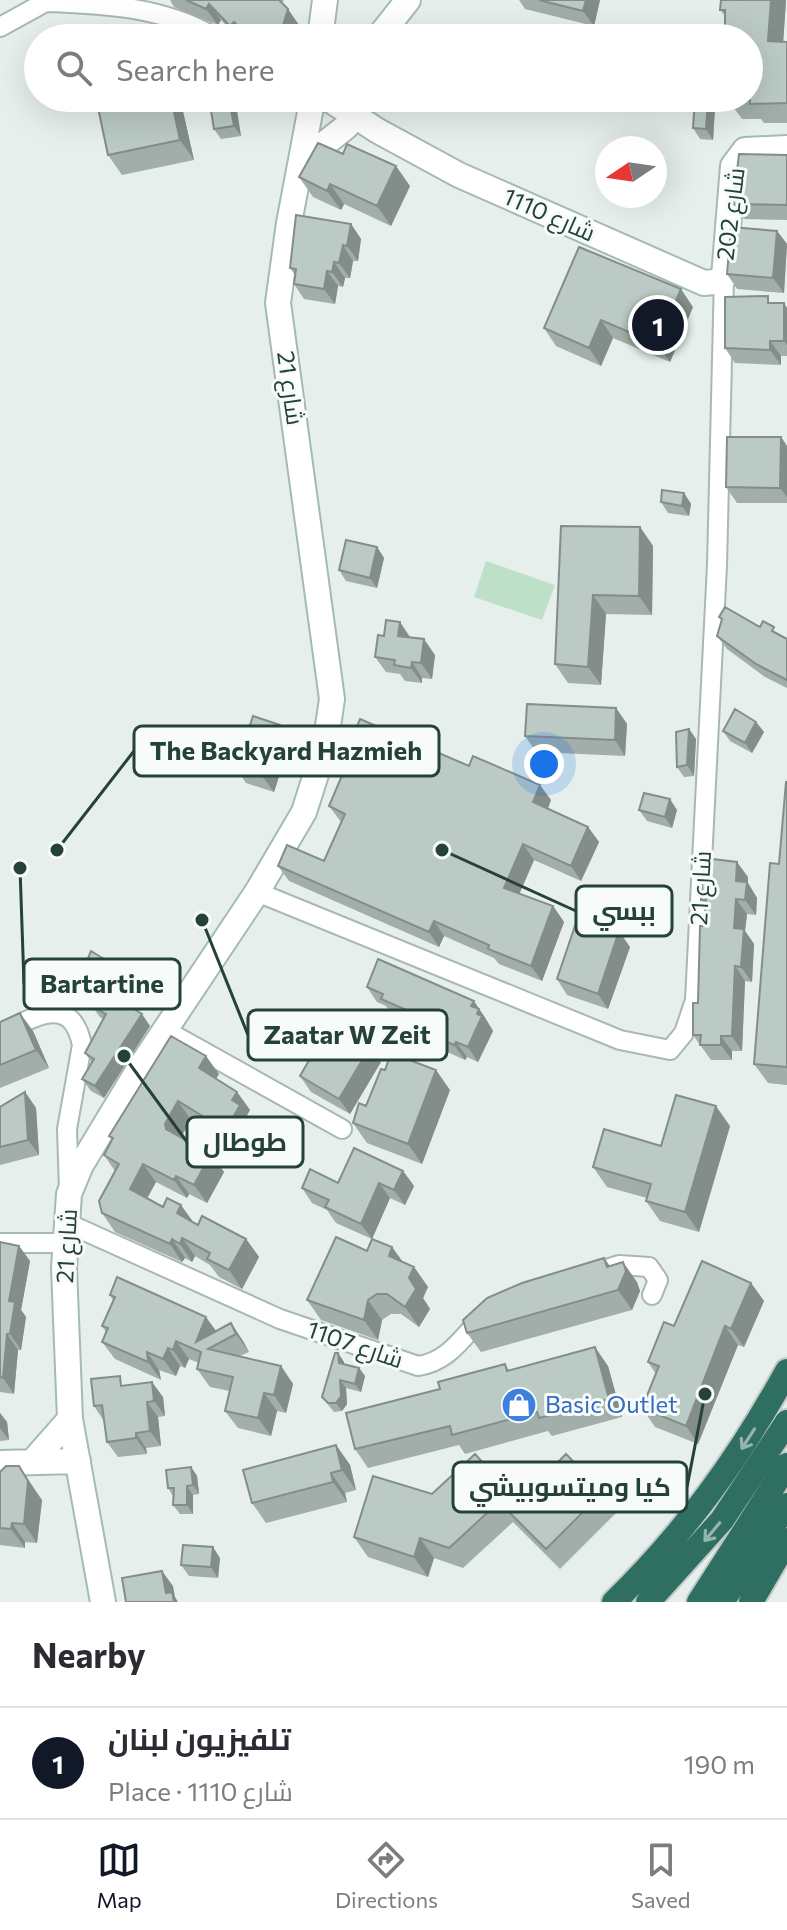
<!DOCTYPE html>
<html lang="en">
<head>
<meta charset="utf-8">
<style>
	body { margin:0; font-family:Commissioner,Cairo,sans-serif; background:#f2f2f3; color:#2b2b33 }
	.compass { position:absolute; left:595px; top:136px; width:72px; height:72px; border-radius:50%; background:#fff; box-shadow:0 8px 32px #0002; rotate:257deg }
	.you { position:absolute; left:544px; top:764px; width:28px; height:28px; margin:-20px; border:6px solid #fff; border-radius:50%; background:#1a73e8; box-shadow:0 0 0 12px #1a73e833 }
	.badge { display:grid; place-items:center; width:52px; height:52px; border-radius:50%; background:#111827; color:#fff; font-size:26px; font-weight:700 }
	.pin { position:absolute; translate:-50% -50%; border:4px solid #fff; box-shadow:0 2px 8px #0006 }
	.list { margin:0; padding:0; list-style:none }
	h2 { display:flex; justify-content:space-between; align-items:center; height:104px; margin:0; padding:0 32px; font-size:34px }
	h2 small { font-size:26px; font-weight:400; color:#7c7c81 }
	.list li { display:grid; grid-template-columns:52px 1fr auto; gap:24px; align-items:center; box-sizing:border-box; height:112px; padding:0 32px; border-top:2px solid #e1e1e2 }
	.list b { display:block; font-size:30px; white-space:nowrap }
	.list p { margin:0; font-size:26px; white-space:nowrap; color:#7c7c81 }
	.list em { font-size:26px; font-style:normal; color:#7c7c81 }
	.icon { flex:none; width:44px; height:44px; fill:none; stroke:currentColor; stroke-width:2; stroke-linecap:round; stroke-linejoin:round }
	.map { position:relative; flex:none; width:787px; height:1602px; overflow:hidden }
	.search { position:absolute; background:#fff; box-shadow:0 8px 32px #0002; left:24px; right:24px; top:24px; height:88px; display:flex; align-items:center; gap:20px; box-sizing:border-box; padding:0 28px; border-radius:44px; color:#7c7c81; font-size:30px }
	.sheet { height:216px; background:#fff }
	nav { display:flex; justify-content:space-around; align-items:center; box-sizing:border-box; height:112px; border-top:2px solid #e1e1e2; background:#fff; font-size:22px; color:#7c7c81 }
	nav a { display:grid; justify-items:center; gap:4px }
	nav .on { color:#111827 }
	.map>svg:first-child { display:block }
</style>
</head>
<body>
<div class="map">
<svg width="787" height="1602" viewBox="0 0 787 1602">
	<rect width="100%" height="100%" fill="#e6efeb"/>
	<!-- green -->
	<path fill="#bfe0c8" d="M486,561l69,24 -13,35 -68,-23z"/>
	<g fill="none" stroke-linecap="round" stroke-linejoin="round">
		<defs>
			<path id="street" d="M47,2c58,2 118,5 169,36
				M0,27l49,-27
				M257,892l363,148 50,10 14,-17 11,-33 22,-435 7,-288
				M165,1030l177,99
				M0,1034c31,-15 71,-43 82,11l-15,84 2,62
				M67,1223l213,96 138,47c30,-4 45,-29 65,-50
				M0,1243h66
				M603,1270l16,-5 30,2 9,13 -6,15"/>
			<path id="secondary" d="M320,38l5,-38
				M378,38l30,-38
				M327,98l51,33 81,44 245,108 11,-1 9,-5 9,-111 12,-16 42,-2
				M303,161l44,-35
				M34,1460l36,-41
				M0,1463l78,-2
				M103,1602l-33,-183 -6,-151 5,-74 12,-29 58,-96 118,-177 47,-80 21,-66 7,-47 -54,-396 11,-80 22,-116"/>
			<path id="highway" d="M614,1602c71,-69 125,-144 173,-231
				M648,1602l74,-82 65,-98
				M699,1602l88,-137
				M722,1602l65,-97
				M751,1602l36,-62"/>
		</defs>
		<!-- street casing -->
		<use href="#street" stroke="#a8b8b2" stroke-width="22"/>
		<!-- secondary casing -->
		<use href="#secondary" stroke="#a4bbb3" stroke-width="28"/>
		<!-- highway casing -->
		<use href="#highway" stroke="#c2cac8" stroke-width="28"/>
		<!-- street -->
		<use href="#street" stroke="#fff" stroke-width="18"/>
		<!-- secondary -->
		<use href="#secondary" stroke="#fff" stroke-width="24"/>
		<!-- highway -->
		<use href="#highway" stroke="#2f6f62" stroke-width="24"/>
	</g>
	<!-- wall -->
	<path fill="#a1aea9" d="M170,0h114l-2,3 17,22 -4,13h-57l-17,-18 -3,5 -44,-18z
		M519,0h81l-6,26 -69,-17z
		M786,0l-3,42h4v81h-23l-3,-4h-19l-14,-19 -3,-84 -5,-6z
		M96,98h84l14,62 -72,15 -14,-20z
		M209,98h22l5,7 5,31 -20,3 -7,-10z
		M715,108l-2,32 -13,-1 -7,-11z
		M787,155v65l-43,-1 -11,-15z
		M299,177l111,9 -19,40 -47,-22 -3,6 -28,-13z
		M351,224l10,15 -3,22h-5l-3,17h-5l-2,9 -5,-1 -3,18 -31,-5 -10,-15 1,-9 -5,-7z
		M777,231l10,13 -3,49 -47,-4 -10,-15z
		M773,303l14,5v48h-6v9l-46,-2 -10,-15z
		M693,307l-23,55 -57,-24 -12,28 -45,-20 -12,-18z
		M781,437l6,9v57h-50l-11,-16z
		M684,493l7,11 -2,12 -21,-3 -7,-11z
		M561,526l79,1 13,19 -1,69 -46,-1 -5,71 -33,-2 -13,-19z
		M377,547l7,11 -7,30 -31,-7 -7,-11z
		M719,617l41,10 27,12v49l-22,-11 -38,-28 -10,-13 5,-15z
		M410,638l25,17 -3,24 -10,-1v5l-17,-2 -5,-7 -14,-2 -11,-15z
		M616,708l11,16 -2,32 -89,-4 -11,-16z
		M756,722l8,10 -12,21 -22,-12 -7,-10z
		M280,725l11,15 -17,52 -28,-9 -10,-15z
		M689,729l7,10 -2,37 -10,1 -7,-10z
		M341,764l128,2 82,34 -3,9 40,18 11,15 -18,39 -47,-21 -15,34 34,12 11,16 -22,59 -43,-17 -5,-6 -50,-22 -5,11 -150,-66 -11,-15 46,-5 17,-39 -12,-16 16,-37z
		M787,782v303l-19,-2 -14,-19 25,-200z
		M639,810h38l-5,18 -25,-7z
		M748,877v6l9,15 -1,17 -9,-1 -2,17 9,13 -2,38 -7,-1 -3,70h-10v9h-21l-18,-25 5,-32 8,-96 -5,-7z
		M630,947l-22,62 -41,-14 -10,-16z
		M85,973l45,9 -9,16 3,4 26,24 -46,72 -13,-7 -9,-12 10,-16 -7,-10 19,-33 -4,-3 -9,-12 5,-18 -3,-2z
		M367,987l117,29 9,15 -15,31 -11,-5 -2,3 -20,-9 -11,-15 1,-3 -43,-19 -6,-8 -9,-4z
		M0,1022l33,9 16,37 -49,20z
		M381,1062l-31,52 -39,-22 -11,-16z
		M385,1070l65,20 -28,74 -55,-21 -14,-20 13,-17z
		M219,1074l-3,5 21,13 13,18 -3,5 6,8 -11,20 -9,-6 -4,6 -38,-23 -10,17 30,17 13,18 -17,31 -18,-9 -2,4 -31,-16 -9,17 51,26 48,14 13,18 -17,32 -23,-12 -9,-12 -15,-9 -3,6 -7,-4 -3,4 -67,-30 -13,-19 13,-42 -11,-16 8,-15 -3,-4z
		M25,1092l11,16 3,47 -39,10v-58z
		M730,1126l-31,106 -39,-11 -14,-20 1,-3 -40,-11 -14,-20z
		M403,1171l11,15 -9,19 -15,-7 -18,41 -36,-16 -9,-13 -15,-7 -10,-15z
		M0,1242l19,4 11,15 -9,49 5,7 -5,33h-3l-4,44 -14,-2z
		M392,1247l11,15 11,5 14,20 -5,11 7,11 -11,18 -18,-13h-10l-9,6 -4,20 -57,-20 -14,-20 60,-49z
		M604,1258l6,8 27,16 3,9 -8,19 -151,42 -14,-19z
		M751,1283l13,18 -20,46 -6,-2 -40,99 -43,-17 -13,-19 14,-34 -8,-12 26,-36z
		M110,1295l106,36 15,-8 12,18 6,11 -9,4 41,10 12,18 -7,29 -9,-2 -6,25 -33,-8 -13,-17 5,-20 -20,-4 -13,-18 2,-6 -10,-4 -4,9 -5,-2 -4,10 -17,-6 2,10 -46,-21 -13,-17 4,-10 -4,-6 11,-26z
		M338,1353l6,9v2l15,4 6,8 -4,16 -15,-4 1,16 -5,7 -8,1 -12,-15z
		M505,1364l4,6 99,-4 14,51 -70,19 -4,-5 -83,23 -6,-9 -91,23 -13,-19 85,-60z
		M127,1385l36,12 2,19 -7,1 3,29 -15,2 1,6 -29,3 -11,-15 -3,-21 -10,-15z
		M0,1413l7,9 2,18 -9,1z
		M336,1445l14,20 6,25 -11,3 2,9 -81,21 -14,-20z
		M191,1467l6,9 2,18 -6,1v19h-13l-7,-9v-9l-5,-8z
		M0,1472l42,28 -5,43 -12,-1v6l-25,-3z
		M603,1492l14,20 -57,57 -47,-47 -50,46 -29,-10 -6,19 -60,-20 -14,-20 78,-43 86,8z
		M220,1558l-2,20 -29,-2 -8,-11z"/>
	<!-- shaded-wall -->
	<path fill="#838d89" d="M586,0h14l-6,26 -11,-15z
		M771,0h15l-4,60 -14,-19z
		M209,4l12,16 -3,5 -12,-16z
		M288,9l11,16 -4,13h-16z
		M171,98h9l14,62 -14,-20z
		M229,98h2l5,7 5,31 -7,-10z
		M708,98l7,10 -2,32 -7,-11z
		M396,166l14,20 -19,40 -14,-20z
		M330,184l14,20 -3,6 -14,-19z
		M351,224l10,15 -3,22 -11,-15z
		M777,231l10,13 -3,49 -11,-15z
		M343,245l10,16 -3,17 -11,-15z
		M334,262l11,16 -2,9 -11,-15z
		M327,271l11,15 -3,18 -11,-15z
		M681,289l12,18 -23,55 -13,-18z
		M784,303l3,5v37l-3,-4z
		M601,320l12,18 -12,28 -12,-18z
		M770,341l11,15v9l-11,-15z
		M781,437l6,9v51l-7,-9z
		M684,493l7,11 -2,12 -7,-10z
		M640,527l13,19 -1,69 -13,-19z
		M377,547l7,11 -7,30 -7,-10z
		M593,595l13,19 -5,71 -13,-18z
		M400,622l10,15 -12,-1z
		M424,639l11,16 -3,24 -11,-16z
		M412,662l10,16v5l-11,-15z
		M616,708l11,16 -2,32 -10,-16z
		M756,722l8,10 -12,21 -7,-10z
		M280,725l11,15 -17,52 -11,-15z
		M689,729l7,10 -2,37 -7,-11z
		M540,785l11,15 -7,17 -11,-15z
		M670,799l7,11 -5,18 -7,-11z
		M588,827l11,15 -18,39 -10,-15z
		M523,844l11,16 -19,44 -11,-16z
		M737,862l11,15v6l9,15 -1,17 -11,-15 -9,-19z
		M736,899l11,15 -2,17 9,13 -2,38 -11,-15 -7,-39z
		M553,906l11,16 -22,59 -11,-15z
		M434,921l10,15 -5,11 -10,-15z
		M619,931l11,16 -22,62 -10,-15z
		M735,966l10,15 -3,70 -10,-15z
		M122,970l8,12 -9,16 3,4 -10,-6 -2,-9z
		M474,1001l10,15 9,15 -15,31 -10,-15 3,-41z
		M20,1013l13,18 16,37 -13,-18z
		M142,1014l8,12 -46,72 -9,-12z
		M721,1036l11,15v9l-11,-15z
		M456,1042l11,15 -2,3 -11,-15z
		M370,1047l11,15 -31,52 -11,-15z
		M206,1056l13,18 -8,12 -12,-18z
		M436,1070l14,20 -28,74 -14,-20z
		M25,1092l11,16 3,47 -11,-15z
		M237,1092l13,18 -3,5 6,8 -11,20 -13,-18 3,-25z
		M178,1101l13,19 -13,22 -12,-13 -1,-5z
		M716,1106l14,20 -31,106 -14,-20z
		M220,1119l13,18 -4,6 -12,-18z
		M211,1154l13,18 -17,31 -13,-18z
		M143,1164l13,18 -14,25 -12,-18z
		M403,1171l11,15 -9,19 -11,-15z
		M176,1176l13,18 -2,4 -13,-18z
		M379,1183l11,15 -18,41 -11,-15z
		M181,1205l13,18 -17,-10z
		M182,1238l13,18 -3,6 -12,-18z
		M172,1239l13,19 -3,4 -12,-18z
		M246,1239l13,18 -17,32 -13,-19z
		M19,1246l11,15 -9,49 5,7 -5,33 -11,-16 -1,-33z
		M392,1247l14,20 -17,-11z
		M604,1258l14,20 5,-16 14,20 3,9 -8,19 -14,-20 -11,-23z
		M414,1267l14,20 -5,11 7,11 -11,18 -14,-20 4,-29z
		M751,1283l13,18 -20,46 -13,-18z
		M368,1300l14,20 -4,20 -14,-20z
		M206,1317l13,18 -23,7z
		M231,1323l12,18 6,11 -13,-18z
		M725,1326l13,19 -40,99 -12,-18z
		M7,1334l11,16 -4,44 -11,-16z
		M176,1341l13,18 -4,9 -12,-18z
		M595,1347l13,19 14,51 -13,-18z
		M168,1348l12,18 -4,10 -13,-17z
		M147,1352l12,18 2,10 -13,-18z
		M338,1353l6,9 1,9 -6,-8z
		M281,1366l12,18 -7,29 -12,-18z
		M359,1368l6,8 -4,16 -6,-8z
		M340,1380l6,8 1,16 -5,7 -6,-8z
		M152,1382l11,15 2,19 -11,-15z
		M264,1393l13,18 -6,25 -13,-18z
		M147,1402l11,15 3,29 -11,-15z
		M0,1413l7,9 2,18 -9,-12z
		M136,1433l10,15 1,6 -11,-16z
		M336,1445l14,20 6,25 -14,-20z
		M19,1466l23,34 -5,43 -13,-19z
		M191,1467l6,9 2,18 -6,-9z
		M331,1473l14,20 2,9 -14,-20z
		M187,1486l6,9v19l-6,-9z
		M12,1523l13,19v6l-14,-19z
		M420,1538l14,20 -6,19 -14,-20z
		M213,1547l7,11 -2,20 -7,-11z
		M162,1571l11,15 2,11 3,5h-6l-6,-9z"/>
	<!-- building -->
	<path fill="#bbcac4" stroke="#838d89" stroke-width="2" d="M186,0h93l9,9 -9,29h-30l-15,-16 -4,4 -21,-22 -3,5z
		M539,0h47l-3,11z
		M721,0h50l-3,41 19,1v61l-37,1v-4h-22v-2h21v-60h-24v-28h-5z
		M157,34l1,4h-21z
		M96,98h75l9,42 -72,15z
		M209,98h20l5,28 -20,3z
		M695,98h13l-2,31 -13,-1z
		M318,143l25,11 4,-10 49,22 -19,40 -47,-22 -3,7 -28,-14z
		M739,154l48,1v50l-54,-1z
		M296,215l55,9 -4,22 -4,-1 -4,18 -5,-1 -2,10 -5,-1 -3,18 -30,-5 2,-15 -6,-1z
		M731,227l46,4 -4,47 -46,-4z
		M579,247l102,42 -24,55 -56,-24 -12,28 -45,-20z
		M768,296v7h16v38h-14v9l-45,-2v-51z
		M727,437h54l-1,51 -54,-1z
		M662,490l22,3 -2,13 -21,-4z
		M561,526l79,1 -1,69 -46,-1 -5,72 -33,-3z
		M346,540l31,7 -7,31 -31,-8z
		M725,607l35,20 3,-6 11,6 -2,4 15,8v41l-31,-16 -39,-28 5,-17 -3,-2z
		M386,620l14,2 -2,14 26,3 -3,24 -9,-1 -1,6 -17,-3 1,-5 -20,-3 3,-22 6,1z
		M527,704l89,4 -1,32 -90,-4z
		M735,709l21,13 -11,21 -22,-12z
		M253,716l27,9 -17,52 -27,-9z
		M360,719l109,47 4,-10 67,29 -7,17 55,25 -17,39 -48,-22 -19,44 49,18 -22,60 -43,-17 1,-4 -55,-24 -5,11 -151,-66 9,-21 37,16 21,-47 -16,-8 17,-40 -5,-2z
		M689,729l-2,36 -10,2 -1,-35z
		M786,782h1v285l-33,-3 16,-201 9,1z
		M644,793l26,6 -5,18 -26,-7z
		M704,858l33,4 -1,19 11,1 -2,18 -9,-1 -2,29 10,1 -3,38 -6,-1 -3,70h-11v9h-21l1,-10h-8v-32h5l2,-77h4l2,-26h-5z
		M578,917l41,14 -21,63 -41,-15z
		M91,951l31,19 -10,17 3,3 -1,6 28,18 -47,72 -13,-7 12,-20 -9,-6 21,-39 -15,-9 7,-24 -13,-8 -1,-5z
		M378,959l96,42 -3,5 8,3 -2,5 5,2 -14,31 -12,-5 -2,3 -20,-9 5,-12 -58,-25 2,-5 -16,-7z
		M20,1013l16,37 -36,15v-43z
		M341,1029l29,18 -31,52 -39,-23 26,-45 10,6z
		M171,1036l35,20 -7,12 38,24 -5,8 8,5 -11,20 -9,-6 -3,6 -39,-24 -13,23 1,5 45,25 -17,31 -18,-9 -2,4 -31,-16 -13,25 33,18 4,-9 14,7 -4,8 21,12 4,-9 44,23 -17,31 -22,-11 3,-6 -28,-15 -2,6 -8,-5 -2,5 -68,-31 -3,-12 20,-37 -15,-9 9,-17 -4,-2z
		M391,1053l45,17 -28,74 -55,-21 6,-20 7,3 15,-37 4,1z
		M25,1092l3,48 -28,7v-40z
		M676,1095l40,11 -31,106 -39,-11 5,-17 -58,-17 11,-38 57,17z
		M354,1148l49,23 -9,19 -15,-7 -18,41 -36,-17 4,-7 -27,-12 8,-19 28,14z
		M336,1237l31,14 5,-12 20,8 -3,9 25,11 -5,11 7,11 -11,18 -18,-13h-10l-9,6 -4,20 -57,-20z
		M0,1242l19,4 -10,55 6,1 -5,32h-3l-4,44 -3,-1z
		M604,1258l3,9 16,-5 3,9 -8,19 -151,43 -4,-13 24,-22 35,-15z
		M702,1261l49,22 -20,46 -6,-3 -39,100 -44,-18 17,-42 -11,-4 16,-40 10,4z
		M117,1277l89,40 -10,25 35,-19 5,11 -28,15 73,17 -7,29 -10,-2 -6,25 -33,-7 8,-34 -36,-8 4,-17 -25,-11 -3,9 -5,-2 -5,11 -16,-7 1,10 -46,-20 6,-14 -6,-2 13,-29 -5,-2z
		M595,1347l14,52 -70,19 -2,-6 -85,23 -2,-9 -95,23 -9,-36 94,-24 -2,-7 67,-18 2,7z
		M335,1353h3l1,10 20,5 -4,16 -15,-4 1,16 -5,7h-8l-6,-6z
		M120,1376l1,10 31,-4 2,19 -7,1 3,29 -14,2v5l-29,4 -5,-37 -8,1 -3,-27z
		M336,1445l6,25 -11,3 2,9 -81,21 -9,-33z
		M475,1454l43,48 48,-48 37,38 -57,57 -47,-47 -50,46 -29,-10 -6,19 -60,-20 19,-61 59,18z
		M6,1466h13l9,15 -4,43 -12,-1 -1,6 -11,-1v-56z
		M191,1467l2,18 -6,1v19h-14l1,-17h-6l-2,-18z
		M183,1545l30,2 -2,20 -30,-2z
		M162,1571l4,22 6,-1 2,10h-48l-4,-24z"/>
	<!-- one-way arrows -->
	<defs><path id="oneway-shaft" d="M-6 0H5M1.5-3L5.5 0L1.5 3" fill="none" stroke-width="1.6" stroke-linecap="round" stroke-linejoin="round" transform="scale(2)"/></defs>
	<g stroke="#93b5ae">
		<use href="#oneway-shaft" transform="translate(748 1439) rotate(123)"/>
		<use href="#oneway-shaft" transform="translate(712 1532) rotate(130)"/>
	</g>
	<!-- icons -->
	<defs>
		<symbol id="shop-disc" viewBox="-11 -11 22 22"><circle r="9.5" fill="#3f7fe0" stroke="#f7fbf9"/><path d="M-5-2.5h2.3a2.7 3.5 0 0 1 5.4 0H5L5.5 6h-11ZM-1.5-2.5h3a1.5 2.3 0 0 0-3 0Z" fill="#fff"/></symbol>
	</defs>
	<g fill-rule="evenodd">
		<use href="#shop-disc" x="499" y="1385" width="40" height="40"/>
	</g>
	<g text-anchor="middle" stroke-width="6" stroke-linejoin="round" paint-order="stroke">
		<!-- street labels -->
		<g font-size="24" fill="#24423a" stroke="#f7fbf9">
			<text transform="translate(731 214) rotate(-83)" y="8">شارع 202</text>
			<text transform="translate(549 215) rotate(24)" y="8">شارع 1110</text>
			<text transform="translate(290 388) rotate(82)" y="8">شارع 21</text>
			<text transform="translate(701 888) rotate(-87)" y="8">شارع 21</text>
			<text transform="translate(67 1246) rotate(-87)" y="8">شارع 21</text>
			<text transform="translate(355 1345) rotate(19)" y="8">شارع 1107</text>
		</g>
		<!-- shop labels -->
		<g font-size="24" fill="#366cbe" stroke="#f7fbf9" text-anchor="start">
			<text x="545" y="1413">Basic Outlet</text>
		</g>
	</g>
	<!-- callouts -->
	<path fill="none" stroke="#24423a" stroke-width="3" d="M57 850L134 751M442 850L576 911M20 868L24 984M202 920L248 1035M124 1056L187 1142M705 1394L687 1487"/>
	<g fill="#24423a" stroke="#f7fbf9" stroke-width="3">
		<circle cx="57" cy="850" r="8"/>
		<circle cx="442" cy="850" r="8"/>
		<circle cx="20" cy="868" r="8"/>
		<circle cx="202" cy="920" r="8"/>
		<circle cx="124" cy="1056" r="8"/>
		<circle cx="705" cy="1394" r="8"/>
	</g>
	<g fill="#f7fbf9" stroke="#24423a" stroke-width="3">
		<rect x="134" y="726" width="305" height="50" rx="8"/>
		<rect x="576" y="886" width="96" height="50" rx="8"/>
		<rect x="24" y="959" width="156" height="50" rx="8"/>
		<rect x="248" y="1010" width="199" height="50" rx="8"/>
		<rect x="187" y="1117" width="116" height="50" rx="8"/>
		<rect x="453" y="1462" width="234" height="50" rx="8"/>
	</g>
	<g font-size="26" text-anchor="middle" font-weight="bold" fill="#24423a">
		<text x="286" y="760">The Backyard Hazmieh</text>
		<text x="624" y="920">ببسي</text>
		<text x="102" y="993">Bartartine</text>
		<text x="347" y="1044">Zaatar W Zeit</text>
		<text x="245" y="1151">طوطال</text>
		<text x="570" y="1496">كيا وميتسوبيشي</text>
	</g>
</svg>
<svg class="compass" viewBox="-18 -18 36 36"><path d="M0-13l5 13h-10z" fill="#e53935"/><path d="M0 13l5-13h-10z" fill="#7c7c81"/></svg>
<div class="you"></div>
<div class="pin badge" style="left:658px;top:325px">1</div>
<div class="search"><svg class="icon" aria-label="search" viewBox="0 0 24 24"><circle cx="10" cy="10" r="6"/><path d="M15 15l6 6"/></svg>Search here</div>
</div>
<section class="sheet">
<h2>Nearby<small></small></h2>
<ul class="list">
<li><span class="badge">1</span><div><b>تلفيزيون لبنان</b><p>Place · شارع 1110</p></div><em>190 m</em></li>
</ul>
</section>
<nav>
<a class="on"><svg class="icon" aria-label="map" viewBox="0 0 24 24"><path d="M3 6l6-2 6 2 6-2v14l-6 2-6-2-6 2zM9 4v14M15 6v14"/></svg>Map</a>
<a><svg class="icon" aria-label="directions" viewBox="0 0 24 24"><path d="M12 3l9 9-9 9-9-9zM9 14v-3h6M13 9l2 2-2 2"/></svg>Directions</a>
<a><svg class="icon" aria-label="saved" viewBox="0 0 24 24"><path d="M7 4h10v16l-5-4-5 4z"/></svg>Saved</a>
</nav>
</body>
</html>
